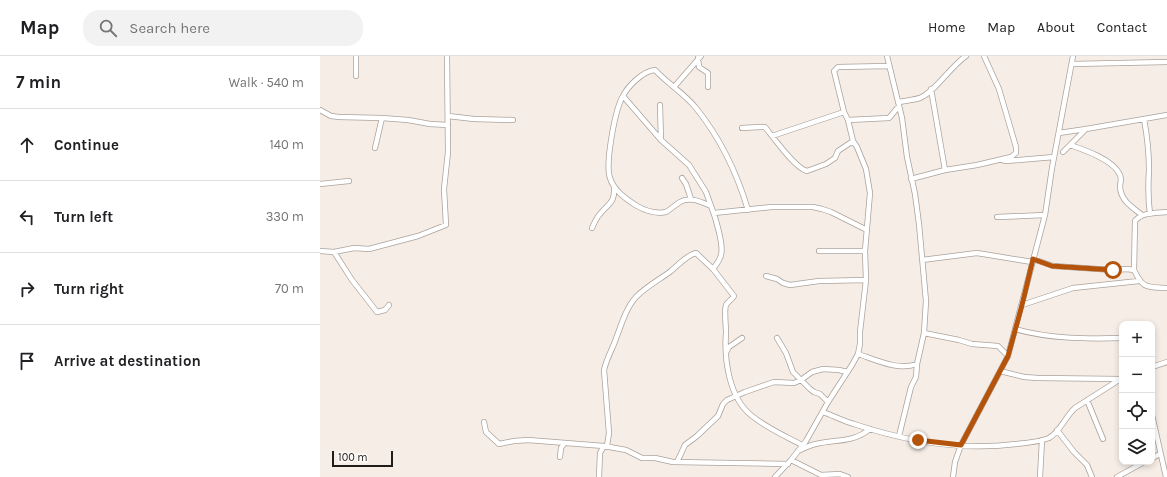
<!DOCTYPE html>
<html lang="en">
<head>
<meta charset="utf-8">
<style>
	body { margin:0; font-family:Karla,sans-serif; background:#f2f2f2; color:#202124 }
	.controls { position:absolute; right:12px; bottom:12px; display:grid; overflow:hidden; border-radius:8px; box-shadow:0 2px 6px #0003 }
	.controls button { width:36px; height:36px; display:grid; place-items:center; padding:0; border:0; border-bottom:1px solid #e0e0e0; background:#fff; color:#202124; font:20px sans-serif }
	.scale { position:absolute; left:12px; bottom:10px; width:61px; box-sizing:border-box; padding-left:4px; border:2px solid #1f1c19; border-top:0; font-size:11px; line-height:14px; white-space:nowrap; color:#1f1c19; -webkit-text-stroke:3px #fffbf9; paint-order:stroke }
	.stop { position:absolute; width:12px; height:12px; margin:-9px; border:3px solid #b45309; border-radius:50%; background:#fff }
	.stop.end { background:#b45309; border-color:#fff; box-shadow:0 1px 4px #0008 }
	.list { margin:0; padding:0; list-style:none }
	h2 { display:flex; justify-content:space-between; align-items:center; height:52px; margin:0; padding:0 16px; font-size:17px }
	h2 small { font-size:13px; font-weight:400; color:#757577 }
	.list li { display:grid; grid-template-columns:26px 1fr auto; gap:12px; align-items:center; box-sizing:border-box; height:72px; padding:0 16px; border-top:1px solid #e0e0e0 }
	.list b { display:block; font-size:15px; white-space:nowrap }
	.list em { font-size:13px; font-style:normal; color:#757577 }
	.icon { flex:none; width:22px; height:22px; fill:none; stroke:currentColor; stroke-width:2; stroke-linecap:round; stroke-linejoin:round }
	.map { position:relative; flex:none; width:847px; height:421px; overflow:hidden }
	header { display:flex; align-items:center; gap:24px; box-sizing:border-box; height:56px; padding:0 20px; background:#fff; border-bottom:1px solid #e0e0e0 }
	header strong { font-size:19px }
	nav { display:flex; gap:22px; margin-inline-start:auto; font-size:14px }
	.search { width:280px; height:36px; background:#f2f2f2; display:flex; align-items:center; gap:10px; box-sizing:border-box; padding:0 14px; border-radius:16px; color:#757577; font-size:15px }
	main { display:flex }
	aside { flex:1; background:#fff }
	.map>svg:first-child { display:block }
</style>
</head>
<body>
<header>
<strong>Map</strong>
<div class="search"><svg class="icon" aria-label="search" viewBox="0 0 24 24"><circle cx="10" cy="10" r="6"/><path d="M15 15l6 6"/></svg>Search here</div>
<nav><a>Home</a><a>Map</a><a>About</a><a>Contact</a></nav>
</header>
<main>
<aside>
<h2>7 min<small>Walk · 540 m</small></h2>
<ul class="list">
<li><svg class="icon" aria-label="ahead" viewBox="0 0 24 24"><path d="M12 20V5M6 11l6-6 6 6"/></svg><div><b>Continue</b></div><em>140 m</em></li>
<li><svg class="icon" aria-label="left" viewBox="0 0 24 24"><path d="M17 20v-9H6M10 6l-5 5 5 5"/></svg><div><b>Turn left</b></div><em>330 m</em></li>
<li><svg class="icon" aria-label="right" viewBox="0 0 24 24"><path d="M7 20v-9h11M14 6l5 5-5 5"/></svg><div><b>Turn right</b></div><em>70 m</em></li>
<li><svg class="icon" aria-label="arrive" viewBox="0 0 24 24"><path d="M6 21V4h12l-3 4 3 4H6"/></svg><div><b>Arrive at destination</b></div></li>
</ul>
</aside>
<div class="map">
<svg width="847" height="421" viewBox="0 0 847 421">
	<rect width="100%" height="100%" fill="#f6ede6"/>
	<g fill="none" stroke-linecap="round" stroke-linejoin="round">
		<defs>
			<path id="street" d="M378,2l1,9 9,6v14
				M752,8l95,-2
				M36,20v-20
				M354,31l27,-31
				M611,33l14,81
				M303,40l38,44 28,25 17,27 5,14
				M578,46c7,-1 15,-2 22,-4 16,-7 30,-31 46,-42
				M340,49l1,35
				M0,54l11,6 8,1 43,1 26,2 22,4 18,1
				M128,60l26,3 39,1
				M824,63c3,16 5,34 5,51 -1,15 -1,29 1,44
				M528,64l41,-2 10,-12
				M422,72l18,-1h5c8,10 30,41 42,44l19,-7 9,-6 3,-7 15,-10
				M739,77l27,-4 81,-14
				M452,80l72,-24
				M750,89c15,5 44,15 50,30 2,4 0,8 0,12 1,14 12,20 22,28
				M55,92l7,-30
				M743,96l23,-23
				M682,104l4,1 48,-4
				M362,122l4,6 5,15
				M591,123l34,-9 32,-5 34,-8 5,-4v-6l-17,-58 -15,-33
				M0,128l29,-3
				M394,157l58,-6h41l9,2 9,3 36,18
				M677,161l48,-2
				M272,172c2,-4 4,-10 8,-14 9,-11 15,-11 14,-27
				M0,195l14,1 20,-4 15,1 49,-13 28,-11 -2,-36 4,-37 -1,-96
				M499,195h46
				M14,196l18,28 25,32 8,-2 4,-5
				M713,203l20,7 60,4 14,-1 7,1c9,19 13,17 33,18
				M602,204l55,-7 55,9
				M393,213c3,-4 7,-9 8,-14 3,-10 -6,-39 -10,-49 -10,-4 -21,-10 -31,-4 -5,3 -9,7 -14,10 -10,2 -20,-1 -29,-6 -11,-7 -23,-15 -27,-28 -5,-14 5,-69 13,-82 5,-10 20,-25 32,-26 13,14 30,24 41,38 25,31 41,65 52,102
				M814,214l1,-49c7,-9 21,-8 32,-9
				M446,220l11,3 6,4 7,2 29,-4 47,-1
				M702,249l51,-17 66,-7
				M695,273c35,10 72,10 107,9
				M604,277l35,7 13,4 26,2 10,10
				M457,282l9,15 7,19 17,17 4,3 6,2 8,8
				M407,295l2,-4 13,-9
				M538,298c18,6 40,17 59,10l7,-31 2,-32 -7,-77 -4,-30 -8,-37 -5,-39 -15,-62
				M832,311l15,-5
				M680,315l24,6 14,1 82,1
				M767,344l16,39
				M503,356c11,4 20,9 31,12 51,17 109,27 162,20 10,-1 23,-2 33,-6 11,-6 16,-21 26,-30l47,-30
				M832,359l14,62
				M164,366l2,10 13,12 15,-3 14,-1 76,6 22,4 16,8h13l18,4 115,2
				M737,374l17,22 13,13 5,12
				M579,380l12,-49 5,-10 1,-13
				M287,390l2,-13 -5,-63c2,-9 6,-17 10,-26 6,-15 11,-35 22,-47 11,-11 23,-17 35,-26 7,-6 16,-16 25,-18l17,16 21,27c-2,4 -6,5 -8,9 -2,5 0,21 0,28 -2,27 3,65 26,83 15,12 33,20 50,29
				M478,395c6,-3 12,-6 18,-7 20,-5 37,-1 54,-15
				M240,401l1,-9 3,-4
				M832,402l8,-4
				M471,404l30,15 19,-1 8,3
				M357,406l8,-17 12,-9 21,-20 5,-12 4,-4 18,-8 29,-10 20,1 7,-3 11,-8 11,-3 16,1 8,2
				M279,421l1,-24 4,-7
				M455,421l16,-17 15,-19 22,-39 24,-37 6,-11 2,-10v-12l6,-52 -1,-29 5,-58 -4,-24 -9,-22 -4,-6 -5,-21 -4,-8 -10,-41 4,-4 51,-1
				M633,421l2,-15 6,-17 47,-89 7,-27 30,-114 7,-47 21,-112
				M720,421l2,-37
				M797,421l27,-15"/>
		</defs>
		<!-- street casing -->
		<use href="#street" stroke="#aaa29c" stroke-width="6"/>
		<!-- street -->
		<use href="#street" stroke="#fff" stroke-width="4.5"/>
	</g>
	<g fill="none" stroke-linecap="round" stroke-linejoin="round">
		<!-- route -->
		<path stroke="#b45309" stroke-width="5" d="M598,384l43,5 47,-89 14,-51 11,-46 19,7 61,4"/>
	</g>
</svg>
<div class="controls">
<button>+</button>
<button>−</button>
<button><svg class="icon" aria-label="locate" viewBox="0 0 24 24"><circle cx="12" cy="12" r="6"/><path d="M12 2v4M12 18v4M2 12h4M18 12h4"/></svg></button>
<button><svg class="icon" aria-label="layers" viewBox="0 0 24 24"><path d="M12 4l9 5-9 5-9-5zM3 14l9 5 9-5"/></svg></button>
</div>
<div class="scale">100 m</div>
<div class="stop" style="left:793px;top:214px"></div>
<div class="stop end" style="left:598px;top:384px"></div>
</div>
</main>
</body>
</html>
